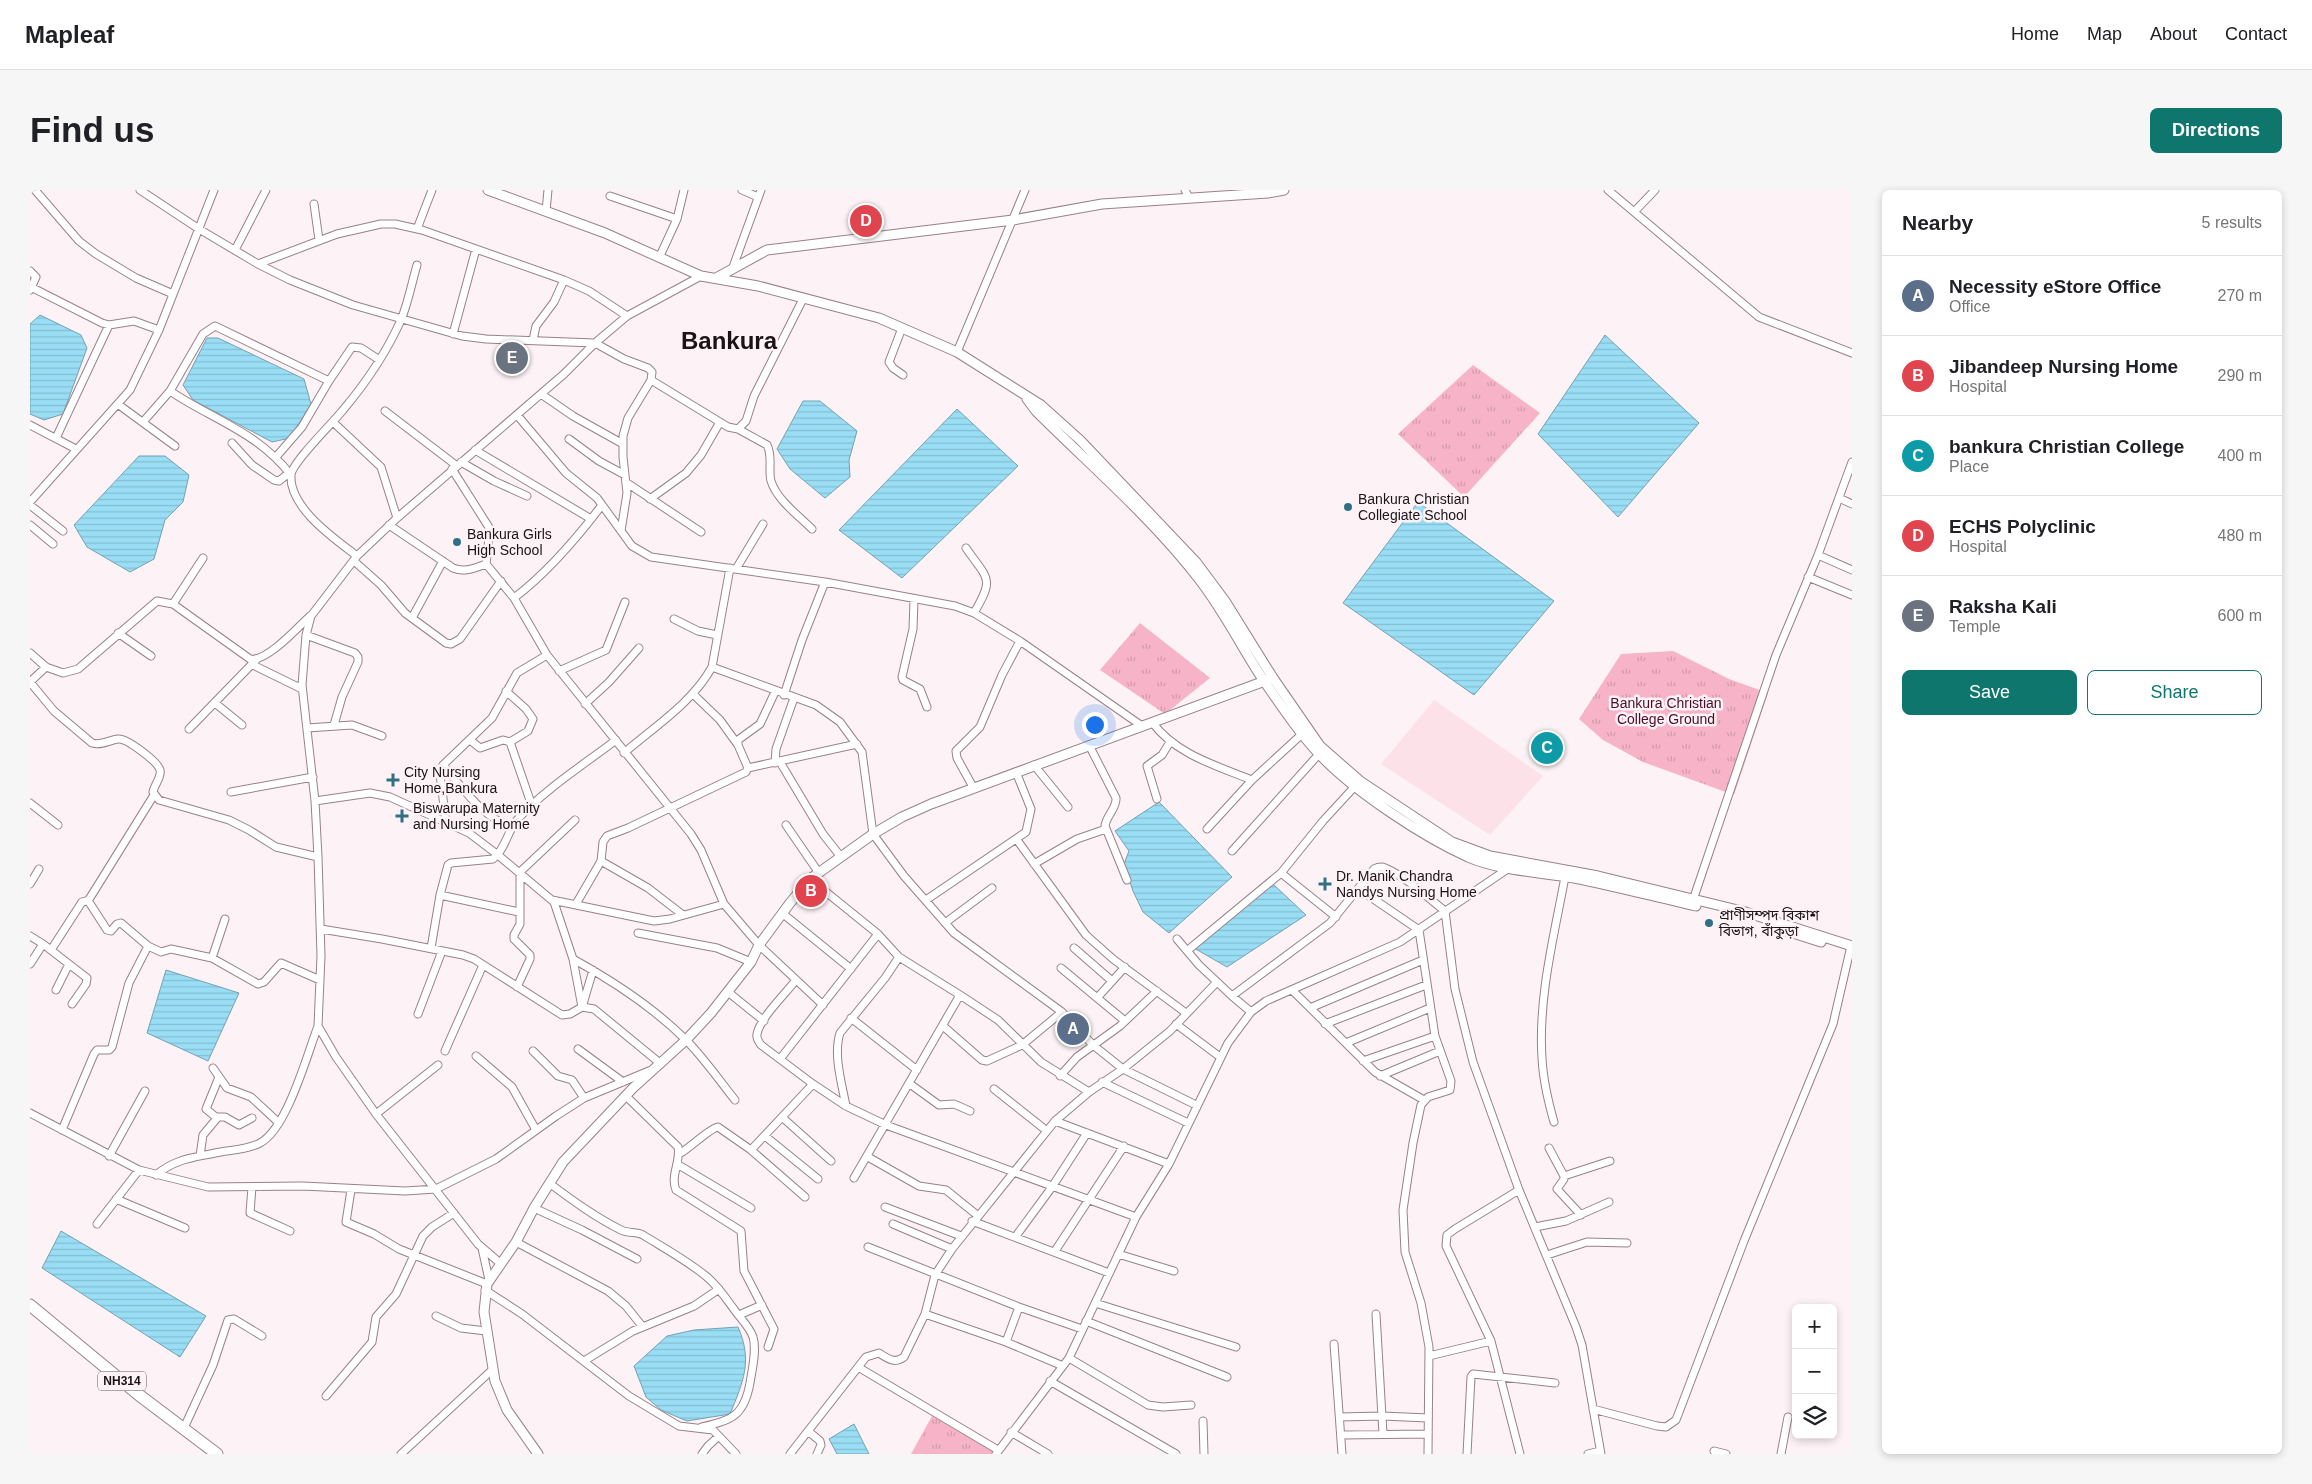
<!DOCTYPE html>
<html lang="en">
<head>
<meta charset="utf-8">
<style>
	body { margin:0; font-family:Arial,"Noto Sans Bengali",sans-serif; background:#f6f6f6; color:#202124 }
	.controls { position:absolute; right:15px; bottom:15px; display:grid; overflow:hidden; border-radius:8px; box-shadow:0 2px 8px #0003 }
	.controls button { width:45px; height:45px; display:grid; place-items:center; padding:0; border:0; border-bottom:1px solid #e0e0e0; background:#fff; color:#202124; font:25px sans-serif }
	.you { position:absolute; left:1064px; top:534px; width:18px; height:18px; margin:-12px; border:4px solid #fff; border-radius:50%; background:#1a73e8; box-shadow:0 0 0 8px #1a73e833 }
	.badge { display:grid; place-items:center; width:32px; height:32px; border-radius:50%; background:#0f766e; color:#fff; font-size:16px; font-weight:700 }
	.pin { position:absolute; translate:-50% -50%; border:2px solid #fff; box-shadow:0 1px 5px #0006 }
	.list { margin:0; padding:0; list-style:none }
	h2 { display:flex; justify-content:space-between; align-items:center; height:65px; margin:0; padding:0 20px; font-size:21px }
	h2 small { font-size:16px; font-weight:400; color:#757577 }
	.list li { display:grid; grid-template-columns:32px 1fr auto; gap:15px; align-items:center; box-sizing:border-box; height:80px; padding:0 20px; border-top:1px solid #e0e0e0 }
	.list b { display:block; font-size:19px; white-space:nowrap }
	.list p { margin:0; font-size:16px; white-space:nowrap; color:#757577 }
	.list em { font-size:16px; font-style:normal; color:#757577 }
	.actions { display:flex; gap:10px; padding:15px 20px }
	.actions a { flex:1; padding:11px 0; border:1px solid #0f766e; border-radius:8px; text-align:center; font-size:18px; color:#0f766e }
	.actions .main { background:#0f766e; color:#fff }
	.icon { flex:none; width:28px; height:28px; fill:none; stroke:currentColor; stroke-width:2; stroke-linecap:round; stroke-linejoin:round }
	.map { position:relative; flex:none; width:1822px; height:1264px; overflow:hidden; border-radius:8px }
	header { display:flex; align-items:center; gap:30px; box-sizing:border-box; height:70px; padding:0 25px; background:#fff; border-bottom:1px solid #e0e0e0 }
	header strong { font-size:24px }
	nav { display:flex; gap:28px; margin-inline-start:auto; font-size:18px }
	.intro { display:flex; align-items:center; justify-content:space-between; box-sizing:border-box; height:120px; padding:0 30px }
	h1 { margin:0; font-size:35px }
	.button { padding:12px 22px; border-radius:8px; background:#0f766e; color:#fff; font-size:18px; font-weight:700 }
	main { display:flex; gap:30px; padding:0 30px }
	aside { flex:1; background:#fff; border-radius:8px; box-shadow:0 2px 8px #0003 }
	.map>svg:first-child { display:block }
</style>
</head>
<body>
<header>
<strong>Mapleaf</strong>
<nav><a>Home</a><a>Map</a><a>About</a><a>Contact</a></nav>
</header>
<div class="intro"><h1>Find us</h1><a class="button">Directions</a></div>
<main>
<div class="map">
<svg width="1822" height="1264" viewBox="0 0 1822 1264">
	<defs>
		<pattern id="grass-tufts" width="24" height="20" patternUnits="userSpaceOnUse" patternTransform="scale(1.25)"><rect width="24" height="20" fill="#f7b4c8"/><path d="M3 7l-1-3M5 7V3M7 7l1-3M15 17l-1-3M17 17v-4M19 17l1-3" fill="none" stroke="#d39aab"/></pattern>
		<pattern id="water-rules" width="6" height="5" patternUnits="userSpaceOnUse" patternTransform="scale(1.25)"><rect width="6" height="5" fill="#99def5"/><path d="M0 2.5h6" fill="none" stroke="#83bed1"/></pattern>
	</defs>
	<rect width="100%" height="100%" fill="#fdf2f5"/>
	<!-- built -->
	<path fill="#fde1e9" d="M1404,510l109,76 -53,59 -109,-71z"/>
	<!-- grass -->
	<path fill="url(#grass-tufts)" d="M1443,175l67,48 -76,84 -66,-63z
		M1110,433l70,55 -45,36 -65,-44z
		M1643,461l56,28 39,14 -34,102 -91,-33 -40,-22 -24,-21 42,-65z
		M902,1226l62,36 -1,2h-82z"/>
	<!-- water -->
	<path fill="url(#water-rules)" stroke="#74a1b2" d="M10,125l41,20 6,13 -24,66 -19,6 -14,-6v-90z
		M1575,145l94,88 -81,94 -80,-83z
		M177,148h11l86,41 7,25 -21,34 -18,4 -79,-42 -10,-15z
		M773,211h17l37,30 -8,29 1,17 -25,21 -35,-29 -13,-20z
		M927,219l61,57 -116,112 -63,-48z
		M109,266h26l24,19 -6,27 -18,18 -11,39 -24,13 -43,-25 -13,-22z
		M1388,312l136,99 -80,94 -131,-92z
		M1129,612l73,75 -63,56 -26,-21 -10,-21 -9,-27 5,-13 -14,-20z
		M1243,694l33,31 -79,52 -33,-19z
		M136,780l73,23 -31,68 -61,-28z
		M31,1041l145,85 -26,41 -138,-89z
		M708,1137c15,34 5,55 -8,87l-43,7 -26,-11 -15,-13 -12,-31 33,-30 27,-6z
		M824,1234l15,30h-32l-8,-15z"/>
	<g fill="none" stroke-linecap="round" stroke-linejoin="round">
		<defs>
			<path id="minor" d="M5,0l44,51 17,13 40,24 37,16
				M110,0l59,39 59,35 32,16 63,25 109,31 24,3 109,4 29,16 24,9 4,4 -1,8 -23,38 -5,18v21l4,36 -6,38
				M712,0l16,7
				M1155,0l4,8
				M1578,0l151,127 93,36
				M580,6l67,23
				M284,14l5,36
				M516,21l2,-21
				M1605,21l20,-21
				M387,39l15,-39
				M205,60l31,-60
				M629,68l18,-39 7,-29
				M228,74l79,-30 44,-10h14l27,6 142,50 25,11 38,25
				M703,77l28,-77
				M0,81l6,6 -6,13
				M1,97l71,36 7,2 25,-4 25,9
				M872,138l-13,34 4,6 10,7
				M423,144l23,-85
				M503,150l3,-14 18,-24 10,-22
				M927,162l68,-162
				M621,190l77,47 10,2 8,-8 8,-25 49,-97
				M140,201c45,30 86,40 121,84
				M511,204l32,22 50,28
				M89,215l56,41
				M355,221l72,55
				M487,225l49,58 31,25 35,48 19,11 174,25 130,24 19,7 46,28 122,85
				M113,232l27,-31 33,-57 12,-8 114,55 23,-34 9,1 17,11
				M303,232l48,45 16,51
				M0,235l46,24
				M708,239l29,16c6,11 1,24 4,36 6,19 27,34 41,48
				M26,248l53,-113
				M539,249l30,22 26,14
				M202,253l20,22 22,15 5,1 11,-9
				M445,260l116,69
				M246,267l26,-30 27,-46
				M431,272l33,19 33,15
				M422,279l38,60 -4,35 28,34 33,57 144,179 10,16 23,54 35,41 64,60
				M597,293l74,49
				M1809,308l13,6
				M620,309l36,-26 15,-18 19,-33
				M0,312l100,-112 29,-60 55,-140
				M0,315l33,26
				M0,335l23,19
				M359,335l64,43c12,5 21,0 33,-4
				M936,358c22,32 29,29 8,65
				M1788,365l34,15
				M327,366c-22,-17 -68,-48 -66,-81 1,-13 42,-52 52,-65 22,-26 44,-59 58,-90 7,-17 11,-38 16,-55
				M324,371l27,24 24,28 41,30 5,1 9,-5 41,-58
				M706,379l27,-45
				M1778,387l44,18
				M484,408c33,-25 63,-60 88,-93
				M884,410l-1,29 -11,48 1,3 17,9 7,18
				M143,414l30,-46
				M382,428l31,-57
				M644,429l24,12 19,4
				M88,443l33,23
				M276,445l49,18 3,4v5l-16,35 -8,28
				M0,463l16,14 -16,15
				M223,475l49,24
				M16,477l17,6 15,-4 79,-68 16,3 77,55c17,3 48,-32 60,-43
				M682,477l104,38 24,17 22,30 11,82 31,42 50,57 108,79 31,33 30,24 73,36
				M529,481l47,-21 19,-48
				M0,492l24,29 38,32c10,3 17,-3 26,-4 9,-1 40,23 42,31 2,7 -6,15 -7,22l6,8 70,20 20,10 27,17 42,10
				M476,501l20,18 7,10 -5,12 -18,11
				M663,504l27,26 18,25
				M754,505l18,-55 23,-58
				M185,513l27,22
				M555,514l24,-22 30,-34
				M1122,532c23,32 65,44 100,58
				M277,538l45,-3 30,11
				M159,539l67,-69
				M440,550l10,8 23,-8 7,2 22,64
				M1059,555l27,53c1,10 -10,18 -11,28l22,54
				M594,563c30,-26 69,-51 88,-86l18,-99
				M750,572l43,72 18,23
				M745,573l1,-14 18,-51
				M413,575c19,22 40,54 70,62
				M1004,575l34,42
				M718,578l109,-24
				M943,597l-16,-29 -1,-7 24,-24 22,-52 18,-34
				M201,602l82,-15
				M1127,609l-10,-33 15,-11 8,-13
				M285,611l55,-8 20,4 79,36 29,22 56,47 19,57 9,48
				M0,613l28,22
				M416,632l-6,-48 3,-9 49,-47 25,-45 30,-18
				M756,635l33,48
				M1177,639l45,-49 50,-46
				M987,650l69,95 27,24 73,54
				M1202,661l87,-97
				M571,671l47,27 35,27
				M1004,674l43,-25 29,-10
				M1251,683l55,44
				M780,689l68,55 21,23 61,38 -106,183
				M0,694l9,-15
				M1329,699l60,41 16,106 16,45 -1,9 -22,7 -7,8 -8,38 -10,67 2,42 16,51 8,44 -1,107
				M410,705l79,17
				M522,710l102,21 16,-2 54,-15
				M896,710l100,-68 5,-23 -15,-37
				M58,711l66,-106
				M1662,713l84,-248 42,-100 34,-93
				M546,714l25,-43 2,-19 4,-6 21,-8 118,-56 2,-4 -10,-23v-5l22,-16 15,-32
				M752,723l69,56
				M915,733l47,-35
				M291,739l61,10 81,16 11,4 88,56 8,-1 12,-7 12,2 67,55
				M608,743l79,15 34,14
				M0,746l13,8 -13,20
				M1147,749l22,26 33,31
				M13,754l44,34 -1,6 -14,20
				M401,758l9,-53 8,-30 3,-2 42,-4c12,-9 14,-27 24,-39 24,-28 69,-57 99,-80
				M1044,758l38,33
				M21,760l31,-48 4,-1 3,1 18,28 4,1 6,-7 4,-1 27,23 13,6 10,-3 41,9 46,26 6,-2 17,-19 39,17
				M1158,760l93,-77 42,-52 35,-38
				M182,768l13,-39
				M543,769c40,22 80,48 113,81 18,18 33,40 49,60
				M1031,778l64,53
				M766,790c-10,13 -36,38 -39,54 -1,5 2,8 4,11l52,39 33,22 40,19 250,92
				M487,797l13,-28v-4l-16,-16v-4l6,-11v-52l55,-52
				M26,800l13,-26
				M1262,800l83,82 49,28
				M698,802l36,29
				M930,805l38,25 43,42 48,30
				M1067,808l28,-31
				M553,814l10,-34
				M1280,818l113,-48
				M1221,822l-19,-16 98,-73 44,-54c4,-2 7,-3 11,-1 20,8 42,29 60,43l10,78 18,73 46,128 57,137 6,18 19,109
				M388,824l24,-63
				M821,828l66,52
				M1146,834l44,33
				M1295,834l101,-39
				M913,836l39,34 5,1 35,-16 40,-33
				M1316,853l84,-35
				M548,859l45,33
				M415,861l38,-86
				M503,861l25,25 14,4 12,18
				M446,866l36,31 24,43
				M750,869l98,-125
				M1333,871l72,-25
				M183,878l14,20 24,9 28,26
				M1030,886l17,-19 43,-31 37,-35
				M1350,886l60,-25
				M1072,892l86,41
				M880,894l29,21 15,-1 16,7
				M964,899l53,42
				M596,906l52,51c3,14 -8,29 -2,43l65,41 3,40 30,58 -6,18
				M816,916c-4,-22 -13,-51 -6,-73l45,-55 14,-21
				M0,923l109,57 69,17 95,-1 102,5 31,-2 60,-30 60,-43 28,-18 65,-27
				M346,924l62,-49
				M187,928l-11,-9 13,-32
				M753,928l48,43
				M1025,931l114,43
				M1524,932c-6,-21 -11,-42 -12,-64 -4,-60 12,-122 23,-181
				M32,940l32,-76 3,-4h12l3,-3 17,-64 19,-37
				M735,946l53,43
				M1519,958l15,28v3l-7,10 24,26
				M721,960l62,-66
				M649,964c11,-6 31,-26 39,-27l33,23 54,47
				M79,966l36,-65
				M170,966l3,-21 15,-18h7l14,8 13,-7
				M838,967l51,29 27,4 31,25
				M647,974l74,44
				M126,985c19,-16 36,-17 59,-22 15,-3 32,-3 45,-10 27,-14 47,-88 58,-117
				M1534,986l46,-15
				M519,993c23,17 46,34 72,47 8,4 15,1 22,5 21,13 45,26 64,42 12,10 20,23 29,35 6,8 14,16 17,25 4,13 -1,33 -3,46 -6,33 -18,37 -48,44
				M222,997l-2,26 40,18
				M321,1000l-5,32 28,12 25,15 88,35
				M1489,1000l-64,39 -8,6 -1,11 45,95 29,113
				M86,1009l69,29
				M855,1017l76,29
				M504,1018l48,22 55,29
				M942,1031l137,52
				M67,1034l42,-54
				M863,1034l59,25
				M1505,1037l31,-6 43,-19
				M986,1046l36,-49 35,-54
				M486,1052l92,49 18,15 16,20
				M838,1057l151,60 63,22
				M452,1058l7,32
				M1025,1061l69,-105
				M1088,1064l56,17
				M1517,1065l40,-13 40,1
				M470,1073l-22,-19 -102,-130 -40,-57 -18,-31 3,-70 -3,-99 -3,-56 -13,-116 4,-50 5,-19 46,-60 40,-38 167,-144 31,-31 32,-27 74,-40
				M455,1100l37,24 107,82 50,30 34,4 23,24
				M1065,1113l141,44
				M895,1124l10,-39 17,-26 103,-128 34,-29 34,-23 47,-38 47,-49
				M1346,1124l7,120
				M709,1125l23,-10
				M406,1126l25,12 25,3
				M1056,1131l141,56
				M976,1152l13,-35
				M1304,1154l8,110
				M1399,1166l62,-15
				M1039,1168l79,47 15,2 28,-2
				M554,1171l49,-30 61,-25 25,-17
				M828,1177l140,83
				M1020,1191l126,73
				M296,1206l46,-54 4,-25 20,-23 27,-58 9,-9 22,-14
				M1563,1219l64,17 9,1 10,-7 68,-179 89,-217 18,-78
				M1310,1227l42,-1 46,2
				M1173,1231l1,33
				M153,1240l30,-65 15,-45 6,-1 28,17
				M778,1241l12,10 1,4 -4,9
				M981,1242l37,22
				M1311,1245l86,-1
				M1684,1261l12,3
				M371,1264l90,-83
				M672,1264l6,-8 11,-10
				M760,1264l76,-97 13,-4c9,6 16,11 25,4l21,-43 81,28 57,24
				M966,1264l73,-96 67,-141 33,-53 59,-121 23,-31 15,-11 134,-59 109,-74
				M1437,1264l4,-77 2,-3 82,9
				M1558,1264l12,-3
				M1751,1264l7,-37"/>
			<path id="tertiary" d="M458,0l117,43 96,43 57,10 121,32 78,34 84,53 39,35 116,122 29,39 48,77 47,68 40,35 92,61 38,14 108,20 144,35 110,35
				M686,88l51,-28 246,-30 89,-16 166,-11 16,-3
				M997,209l9,12c55,55 116,107 163,168 25,32 43,69 65,102 18,26 36,53 58,76 35,36 100,79 146,100 33,14 71,15 106,21 41,8 82,19 122,28
				M1744,737l47,15
				M508,1264l-31,-44 -12,-29 -11,-69 3,-28 29,-42 18,-34 29,-46 70,-74 53,-48 25,-27 40,-51 8,-17 31,-42 20,-24 63,-45 29,-17 29,-13 342,-126"/>
			<path id="trunk" d="M0,1115l109,90 78,59"/>
		</defs>
		<!-- minor casing -->
		<use href="#minor" stroke="#998188" stroke-width="9"/>
		<!-- tertiary casing -->
		<use href="#tertiary" stroke="#998188" stroke-width="11"/>
		<!-- trunk casing -->
		<use href="#trunk" stroke="#998188" stroke-width="13"/>
		<!-- minor -->
		<use href="#minor" stroke="#fff" stroke-width="7"/>
		<!-- tertiary -->
		<use href="#tertiary" stroke="#fff" stroke-width="9"/>
		<!-- trunk -->
		<use href="#trunk" stroke="#fff" stroke-width="11"/>
	</g>
	<!-- markers -->
	<g fill="#307084" stroke="#fdf2f5" stroke-width="2">
		<circle cx="1318" cy="317" r="5"/>
		<circle cx="427" cy="352" r="5"/>
		<path d="M360.5 582.5h5v5h5v5h-5v5h-5v-5h-5v-5h5z"/>
		<path d="M369.5 618.5h5v5h5v5h-5v5h-5v-5h-5v-5h5z"/>
		<path d="M1292.5 686.5h5v5h5v5h-5v5h-5v-5h-5v-5h5z"/>
		<circle cx="1679" cy="733" r="5"/>
	</g>
	<g text-anchor="middle" stroke-width="5" stroke-linejoin="round" paint-order="stroke">
		<!-- shield labels -->
		<rect fill="#fdf2f5" stroke="#605659" stroke-width="1" x="68" y="1181.5" width="48" height="19" rx="4"/>
		<g font-size="12" font-weight="bold" fill="#1c1316">
			<text x="92" y="1195">NH314</text>
		</g>
		<!-- poi labels -->
		<g font-size="14" fill="#1c1316" stroke="#fdf2f5" text-anchor="start">
			<text x="1328" y="314">Bankura Christian<tspan x="1328" dy="16">Collegiate School</tspan></text>
			<text x="437" y="349">Bankura Girls<tspan x="437" dy="16">High School</tspan></text>
			<text x="374" y="587">City Nursing<tspan x="374" dy="16">Home,Bankura</tspan></text>
			<text x="383" y="623">Biswarupa Maternity<tspan x="383" dy="16">and Nursing Home</tspan></text>
			<text x="1306" y="691">Dr. Manik Chandra<tspan x="1306" dy="16">Nandys Nursing Home</tspan></text>
			<text x="1689" y="730">প্রাণীসম্পদ বিকাশ<tspan x="1689" dy="16">বিভাগ, বাঁকুড়া</tspan></text>
		</g>
		<!-- park labels -->
		<g font-size="14" fill="#4b0e28" stroke="#fdf2f5">
			<text x="1636" y="518">Bankura Christian<tspan x="1636" dy="16">College Ground</tspan></text>
		</g>
		<!-- town labels -->
		<g font-size="24" font-weight="bold" fill="#1c1316" stroke="#fdf2f5">
			<text x="699" y="159">Bankura</text>
		</g>
	</g>
</svg>
<div class="controls">
<button>+</button>
<button>−</button>
<button><svg class="icon" aria-label="layers" viewBox="0 0 24 24"><path d="M12 4l9 5-9 5-9-5zM3 14l9 5 9-5"/></svg></button>
</div>
<div class="you"></div>
<div class="pin badge" style="left:1043px;top:839px;background:#5c6f8a">A</div>
<div class="pin badge" style="left:781px;top:701px;background:#e0444e">B</div>
<div class="pin badge" style="left:1517px;top:558px;background:#0f9aa8">C</div>
<div class="pin badge" style="left:836px;top:31px;background:#e0444e">D</div>
<div class="pin badge" style="left:482px;top:168px;background:#6b7280">E</div>
</div>
<aside>
<h2>Nearby<small>5 results</small></h2>
<ul class="list">
<li><span class="badge" style="background:#5c6f8a">A</span><div><b>Necessity eStore Office</b><p>Office</p></div><em>270 m</em></li>
<li><span class="badge" style="background:#e0444e">B</span><div><b>Jibandeep Nursing Home</b><p>Hospital</p></div><em>290 m</em></li>
<li><span class="badge" style="background:#0f9aa8">C</span><div><b>bankura Christian College</b><p>Place</p></div><em>400 m</em></li>
<li><span class="badge" style="background:#e0444e">D</span><div><b>ECHS Polyclinic</b><p>Hospital</p></div><em>480 m</em></li>
<li><span class="badge" style="background:#6b7280">E</span><div><b>Raksha Kali</b><p>Temple</p></div><em>600 m</em></li>
</ul>
<div class="actions"><a class="main">Save</a><a>Share</a></div>
</aside>
</main>
</body>
</html>
